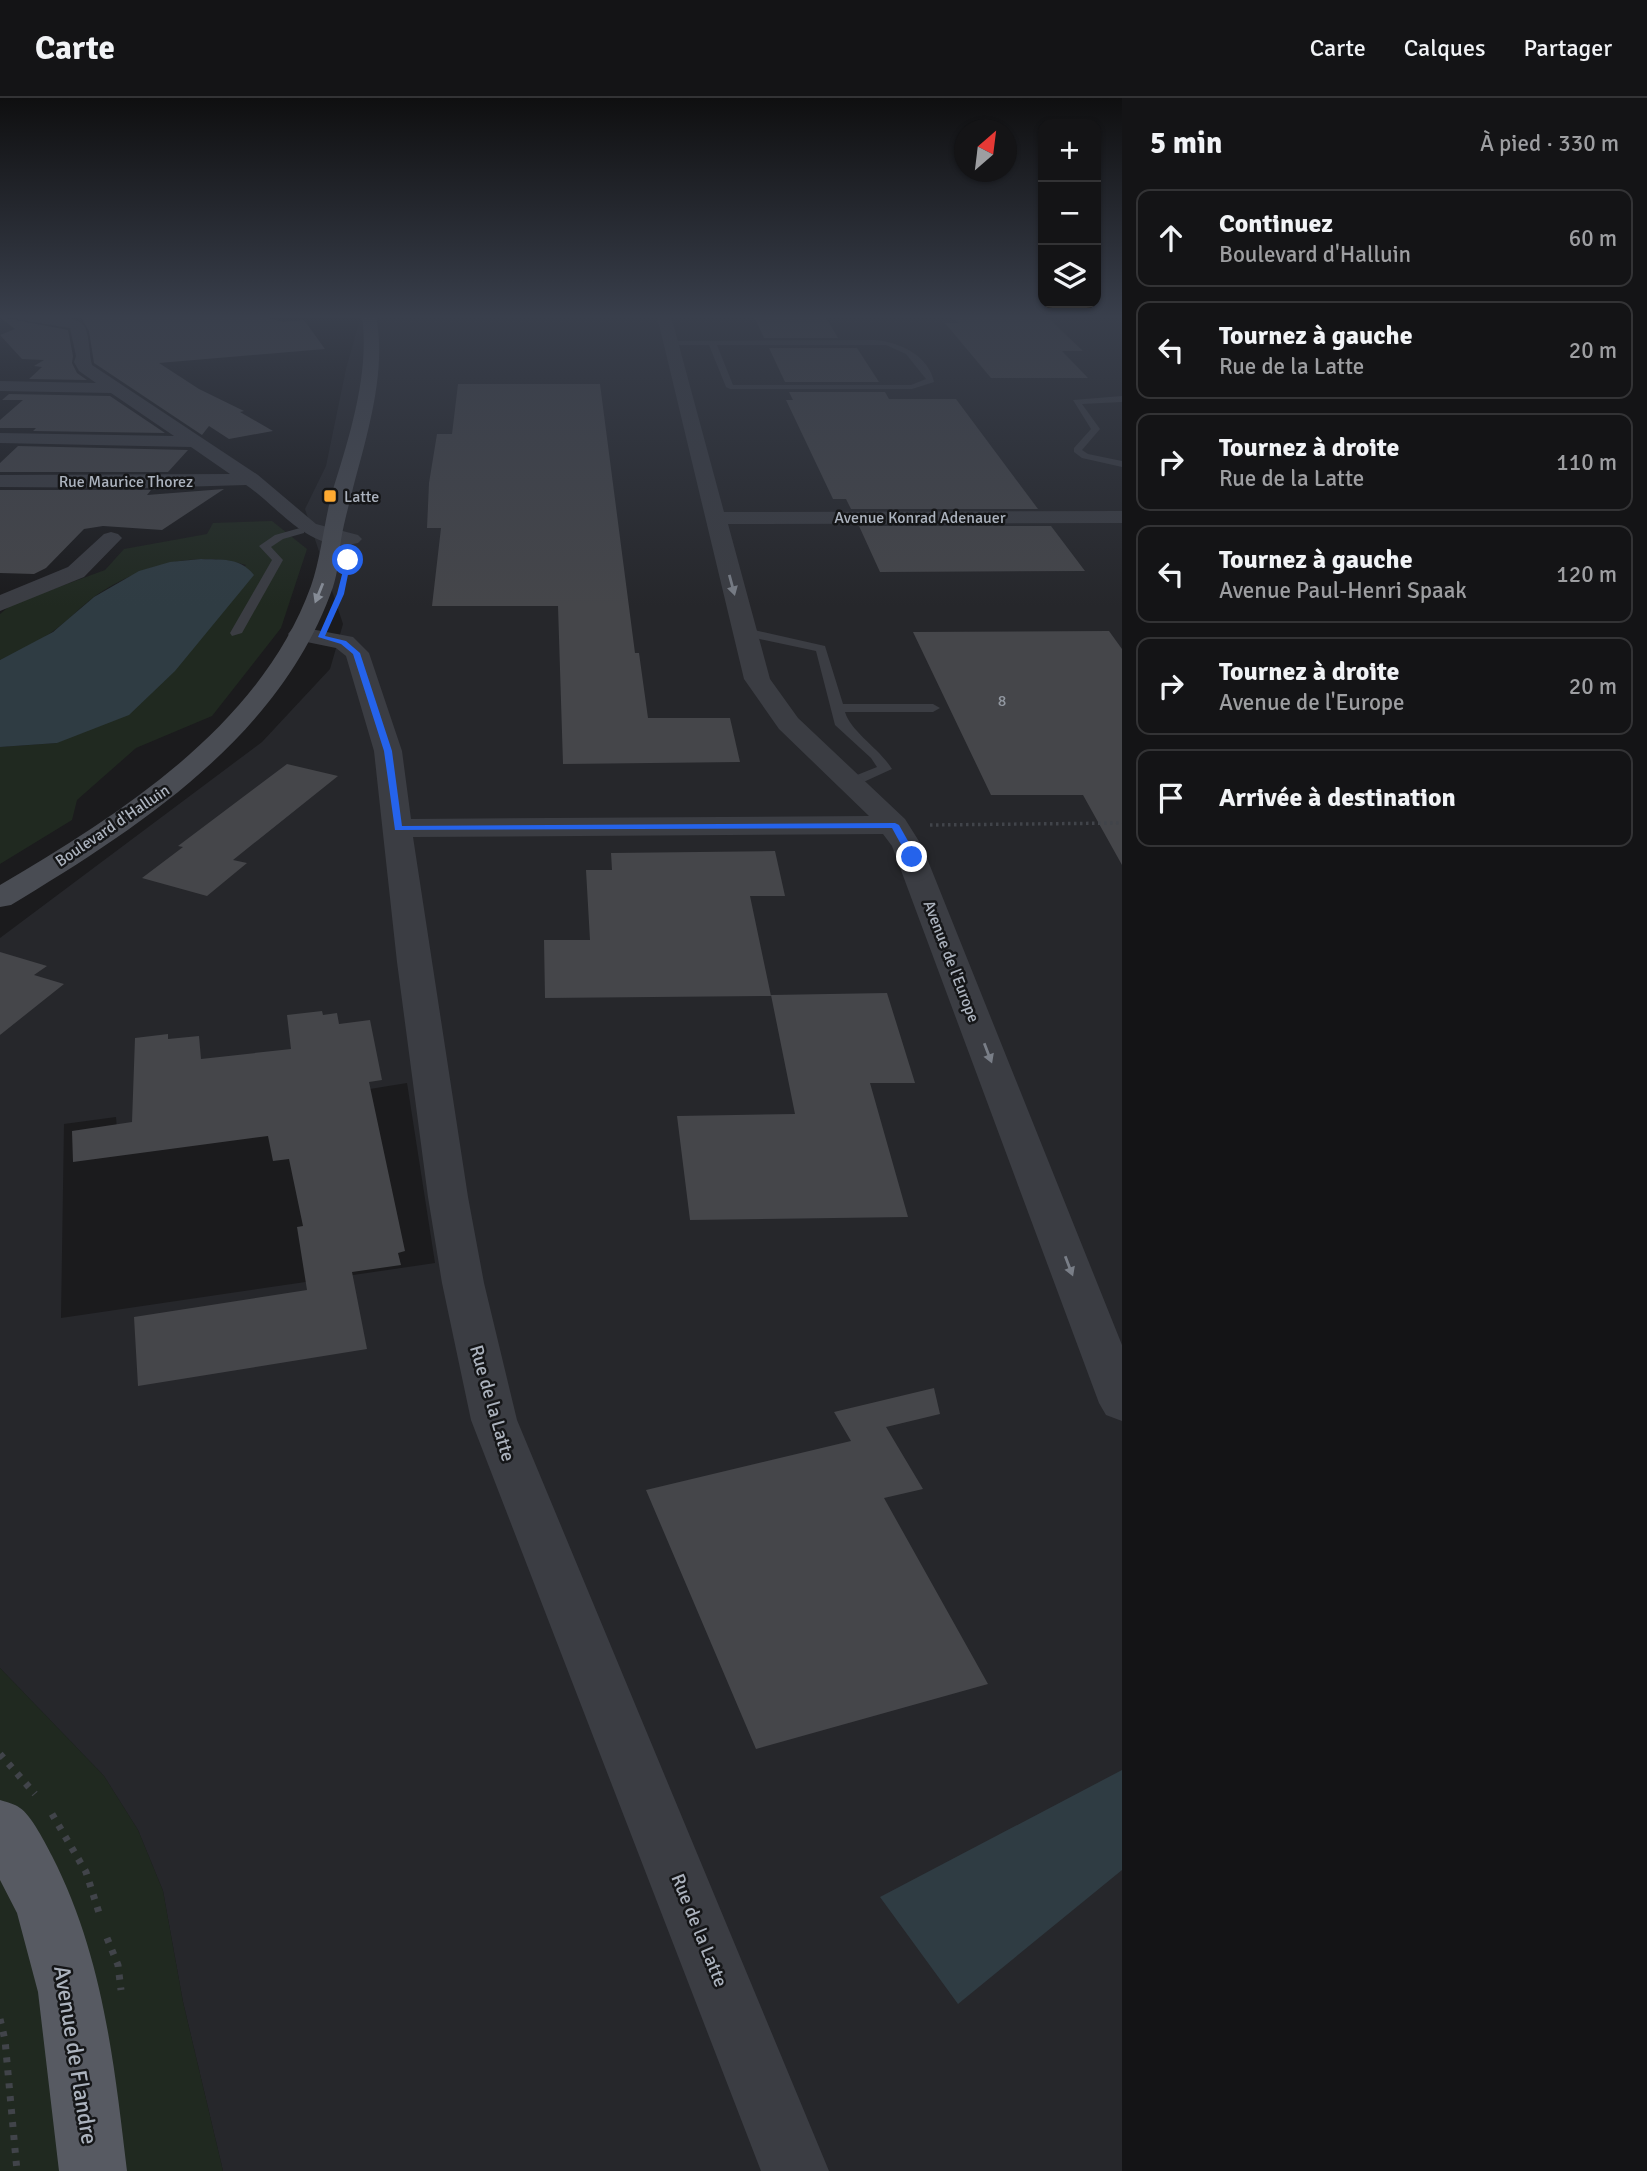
<!DOCTYPE html>
<html lang="fr">
<head>
<meta charset="utf-8">
<style>
	body { margin:0; font-family:Signika,sans-serif; background:#1d1d1f; color:#f1f3f6 }
	.controls { position:absolute; right:21px; top:21px; display:grid; overflow:hidden; border-radius:14px; box-shadow:0 2px 5px #0004 }
	.controls button { width:63px; height:63px; display:grid; place-items:center; padding:0; border:0; border-bottom:2px solid #333335; background:#141416; color:#f1f3f6; font:35px sans-serif }
	.compass { position:absolute; left:954px; top:21px; width:63px; height:63px; border-radius:50%; background:#141416; box-shadow:0 2px 5px #0004; rotate:28deg }
	.stop { position:absolute; width:21px; height:21px; margin:-16px; border:5px solid #2563eb; border-radius:50%; background:#fff }
	.stop.end { background:#2563eb; border-color:#fff; box-shadow:0 2px 7px #0008 }
	.list { margin:0; padding:0; list-style:none }
	h2 { display:flex; justify-content:space-between; align-items:center; height:91px; margin:0; padding:0 28px; font-size:30px }
	h2 small { font-size:23px; font-weight:400; color:#9d9ea1 }
	.list li { display:grid; grid-template-columns:46px 1fr auto; gap:21px; align-items:center; box-sizing:border-box; height:98px; margin:0 14px 14px; padding:0 14px; border:2px solid #333335; border-radius:14px }
	.list b { display:block; font-size:26px; white-space:nowrap }
	.list p { margin:0; font-size:23px; white-space:nowrap; color:#9d9ea1 }
	.list em { font-size:23px; font-style:normal; color:#9d9ea1 }
	.icon { flex:none; width:38px; height:38px; fill:none; stroke:currentColor; stroke-width:2; stroke-linecap:round; stroke-linejoin:round }
	.map { position:relative; flex:none; width:1122px; height:2073px; overflow:hidden }
	header { display:flex; align-items:center; gap:42px; box-sizing:border-box; height:98px; padding:0 35px; background:#141416; border-bottom:2px solid #333335 }
	header strong { font-size:33px }
	nav { display:flex; gap:38px; margin-inline-start:auto; font-size:24px }
	main { display:flex }
	aside { flex:1; background:#141416 }
	.map>svg:first-child { display:block }
</style>
</head>
<body>
<header>
<strong>Carte</strong>
<nav><a>Carte</a><a>Calques</a><a>Partager</a></nav>
</header>
<main>
<div class="map">
<svg width="1122" height="2073" viewBox="0 0 1122 2073">
	<rect width="100%" height="100%" fill="#1b1b1d"/>
	<!-- built -->
	<path fill="#26272b" fill-rule="evenodd" d="M361,218h761v1855h-899l-40,-169 -20,-111 -25,-61 -34,-54 -104,-108v-730l262,-196 68,-73 13,-45 -38,-115 21,-43 20,-97zM407,985l28,180 -374,55 3,-194 52,-7 1,13z"/>
	<!-- green -->
	<path fill="#202920" d="M272,423l35,28 -26,79 -69,88 -76,32 -59,52 -5,20 -72,44v-117l57,-4 189,-178c-51,-16 -110,2 -152,32 -15,11 -27,25 -42,35 -16,11 -35,19 -52,28v-46l12,-10 93,-34 19,-21 83,-15 6,-11z
		M0,1570l104,108 34,54 25,61 20,111 40,169h-223z"/>
	<!-- water -->
	<path fill="#2f3c43" d="M201,461c20,1 39,-2 53,16l-79,96 -46,44 -72,28 -57,4v-87l53,-28 41,-35 45,-26 31,-9z
		M1122,1672v100l-164,134 -78,-107z"/>
	<!-- building -->
	<path fill="#45464a" d="M80,218h182l21,6 21,-2 21,29 -166,14 40,26 45,22 -4,1 33,19 -44,8 -20,-13 -7,9 -108,-72 -5,-32z
		M754,218h71l13,22h-74z
		M952,218h94l37,35h-21l26,27h-97l-46,-55h13z
		M0,219l68,13 5,26 -1,7 5,10 10,7 -58,-1 13,-12 -8,-1 10,-6 -22,-1 -22,-24 15,-6z
		M769,250h88l22,34h-94z
		M458,286h142l35,269h4l9,65h82l10,44 -177,2 -5,-158h-126l9,-78h-14l2,-45 8,-49h15z
		M789,294h96l4,7h67l82,110h-187l-5,-10h-13l-47,-99h7z
		M9,296l101,2 55,37 -132,-2 3,-3h-36v-8l23,-20h-21z
		M18,348l170,4 -20,22h-168v-9z
		M224,391l-62,41 -59,-4 -19,3 -38,39 -12,6 -34,-1v-83h151l-4,5z
		M859,428h192l34,45 -205,1z
		M1109,533l13,18v216l-39,-70h-92l-78,-163z
		M287,666l51,12 -105,84 14,3 -40,33 -65,-18 41,-31 -5,-1z
		M775,753l10,45h-35l21,100 -226,2 -1,-58h46l-4,-70h26l-1,-17z
		M0,854l47,14 -13,9 30,9 -64,51z
		M887,895l28,90h-45l38,134 -218,3 -13,-104 118,-2 -24,-119z
		M322,913l1,4 14,-2 2,11 31,-4 12,60 -13,2 36,169 -7,2 3,12 -49,7 15,77 -229,37 -4,-69 173,-27 -10,-63 6,-1 -14,-67 -16,2 -5,-25 -195,26 -1,-31 60,-9 3,-84 33,-4v5l31,-3 2,23 90,-10 -4,-34z
		M934,1290l6,26 -54,13 37,62 -39,9 104,186 -232,65 -110,-259 205,-49 -17,-29z"/>
	<g fill="none" stroke-linecap="round" stroke-linejoin="round">
		<!-- path-far1 -->
		<path stroke="#41444a" stroke-width="3.5" stroke-dasharray="2.5 3.5" stroke-linecap="butt" d="M930,727l192,-2"/>
		<!-- path -->
		<path stroke="#41444a" stroke-width="7" stroke-dasharray="5 8" stroke-linecap="butt" d="M0,1656l35,40
			M52,1716l34,58 14,44
			M107,1840l11,27 3,25
			M0,1921l5,21 12,131"/>
		<!-- lane -->
		<path fill="#3b3d43" fill-rule="evenodd" d="M875,242c25,2 54,16 59,42l-22,7h-182l-4,-2 -17,-42h-38l-4,-2 4,-2zM717,247h169l20,9 20,25 -15,6h-178z
			M1122,298v6l-40,2 18,25 -18,21 6,4 34,7v6l-40,-9 -8,-6v-4l17,-19 -18,-29z
			M300,430l4,1v4l-21,6 -12,8 12,13 -41,73 -10,3 -2,-3 42,-73 -13,-14 16,-11z
			M745,530l80,18 18,58h90l7,4 -7,4h-88c6,20 34,36 47,57l-35,16h-10v-6l30,-12 -6,-9 -36,-33 -19,-74 -75,-16v-6z"/>
		<!-- street -->
		<path fill="#3b3d43" fill-rule="evenodd" d="M14,218c13,-1 64,-3 71,11 5,12 4,27 7,38l166,110 58,49 42,11 4,4 -4,4c-47,12 -78,-35 -112,-58l-102,3 -144,-1v-12l230,-1 -39,-27 -191,-4v-10l174,3 -63,-43 -111,-2v-10l96,2 -17,-12 -5,-9 2,-6 -6,-28 -49,-8z
			M657,218h14l53,196 398,-1v12l-394,1 42,155 28,39 107,101 17,27 200,499v76l-16,-6 -7,-12 -207,-557 -9,-12 -470,3 55,360 16,86 33,137 312,751h-68l-290,-751 -29,-137 -14,-86 -31,-235 -23,-211 -28,-95 -10,-8 -44,-9 -4,-5 4,-5 8,-2 53,10 16,16 33,98 9,68 458,-3 -90,-87 -35,-50z
			M111,434l7,2 4,4 -38,39 -84,34v-16l68,-28 36,-33z"/>
		<!-- secondary -->
		<path fill="#494c53" fill-rule="evenodd" d="M362,218h14c11,55 -9,119 -23,172 -4,17 -9,34 -12,52 -2,15 -3,32 -8,47 -52,149 -193,240 -322,318l-11,2v-22c122,-72 260,-159 311,-299 10,-28 13,-64 21,-93 17,-55 38,-119 30,-177z"/>
		<!-- primary -->
		<path fill="#575a62" fill-rule="evenodd" d="M0,1702c6,2 15,4 20,8 11,7 26,36 32,48 51,100 62,206 75,315h-68l-21,-179 -21,-79 -17,-33z"/>
	</g>
	<!-- one-way arrows -->
	<defs><path id="oneway-solid" d="M-6-.8H1V-3.2L6.5 0L1 3.2V.8H-6Z" transform="scale(1.75)"/></defs>
	<g fill="#797e87">
		<use href="#oneway-solid" transform="translate(732 487) rotate(75)"/>
		<use href="#oneway-solid" transform="translate(988 955) rotate(69)"/>
		<use href="#oneway-solid" transform="translate(1069 1168) rotate(69)"/>
	</g>
	<use fill="#898f99" href="#oneway-solid" transform="translate(319 495) rotate(112)"/>
	<!-- sky -->
	<linearGradient id="sky" x2="0" y2="1"><stop stop-color="#0f0f10"/><stop offset="0.43" stop-color="#393f4c"/><stop offset="1" stop-color="#393f4c" stop-opacity="0"/></linearGradient>
	<rect width="1122" height="508" fill="url(#sky)"/>
	<!-- route -->
	<path fill="#2563eb" d="M346,461l5,1 -7,34 -19,42 21,5 14,12 32,98 10,75 493,-3 4,2 18,32 -8,2 -17,-31 -497,2 -11,-79 -31,-97 -12,-10 -23,-7 19,-43z"/>
	<!-- markers -->
	<rect fill="#ffaa31" stroke="#151618" stroke-width="2.5" x="323" y="391" width="14" height="14" rx="3.5"/>
	<g text-anchor="middle" stroke-width="5" stroke-linejoin="round" paint-order="stroke">
		<!-- far-street labels -->
		<g font-size="16" fill="#acb3be" stroke="#151618">
			<text x="126" y="389">Rue Maurice Thorez</text>
			<text x="920" y="425">Avenue Konrad Adenauer</text>
			<text transform="translate(112 727) rotate(-34)" y="6">Boulevard d'Halluin</text>
			<text transform="translate(952 863) rotate(69)" y="6">Avenue de l'Europe</text>
		</g>
		<!-- far-poi labels -->
		<g font-size="16" fill="#acb3be" stroke="#151618" text-anchor="start">
			<text x="344" y="404">Latte</text>
		</g>
		<!-- number labels -->
		<g font-size="16" fill="#9298a1">
			<text x="1002" y="608">8</text>
		</g>
		<!-- street labels -->
		<g font-size="19" fill="#acb3be" stroke="#151618">
			<text transform="translate(493 1305) rotate(74)" y="7">Rue de la Latte</text>
			<text transform="translate(700 1832) rotate(68)" y="7">Rue de la Latte</text>
		</g>
		<!-- near-street labels -->
		<g font-size="23" fill="#acb3be" stroke="#151618">
			<text transform="translate(76 1957) rotate(81)" y="8">Avenue de Flandre</text>
		</g>
	</g>
</svg>
<div class="controls">
<button>+</button>
<button>−</button>
<button><svg class="icon" aria-label="layers" viewBox="0 0 24 24"><path d="M12 4l9 5-9 5-9-5zM3 14l9 5 9-5"/></svg></button>
</div>
<svg class="compass" viewBox="-18 -18 36 36"><path d="M0-13l5 13h-10z" fill="#e53935"/><path d="M0 13l5-13h-10z" fill="#9d9ea1"/></svg>
<div class="stop" style="left:348px;top:462px"></div>
<div class="stop end" style="left:912px;top:759px"></div>
</div>
<aside>
<h2>5 min<small>À pied · 330 m</small></h2>
<ul class="list">
<li><svg class="icon" aria-label="ahead" viewBox="0 0 24 24"><path d="M12 20V5M6 11l6-6 6 6"/></svg><div><b>Continuez</b><p>Boulevard d'Halluin</p></div><em>60 m</em></li>
<li><svg class="icon" aria-label="left" viewBox="0 0 24 24"><path d="M17 20v-9H6M10 6l-5 5 5 5"/></svg><div><b>Tournez à gauche</b><p>Rue de la Latte</p></div><em>20 m</em></li>
<li><svg class="icon" aria-label="right" viewBox="0 0 24 24"><path d="M7 20v-9h11M14 6l5 5-5 5"/></svg><div><b>Tournez à droite</b><p>Rue de la Latte</p></div><em>110 m</em></li>
<li><svg class="icon" aria-label="left" viewBox="0 0 24 24"><path d="M17 20v-9H6M10 6l-5 5 5 5"/></svg><div><b>Tournez à gauche</b><p>Avenue Paul-Henri Spaak</p></div><em>120 m</em></li>
<li><svg class="icon" aria-label="right" viewBox="0 0 24 24"><path d="M7 20v-9h11M14 6l5 5-5 5"/></svg><div><b>Tournez à droite</b><p>Avenue de l'Europe</p></div><em>20 m</em></li>
<li><svg class="icon" aria-label="arrive" viewBox="0 0 24 24"><path d="M6 21V4h12l-3 4 3 4H6"/></svg><div><b>Arrivée à destination</b></div></li>
</ul>
</aside>
</main>
</body>
</html>
